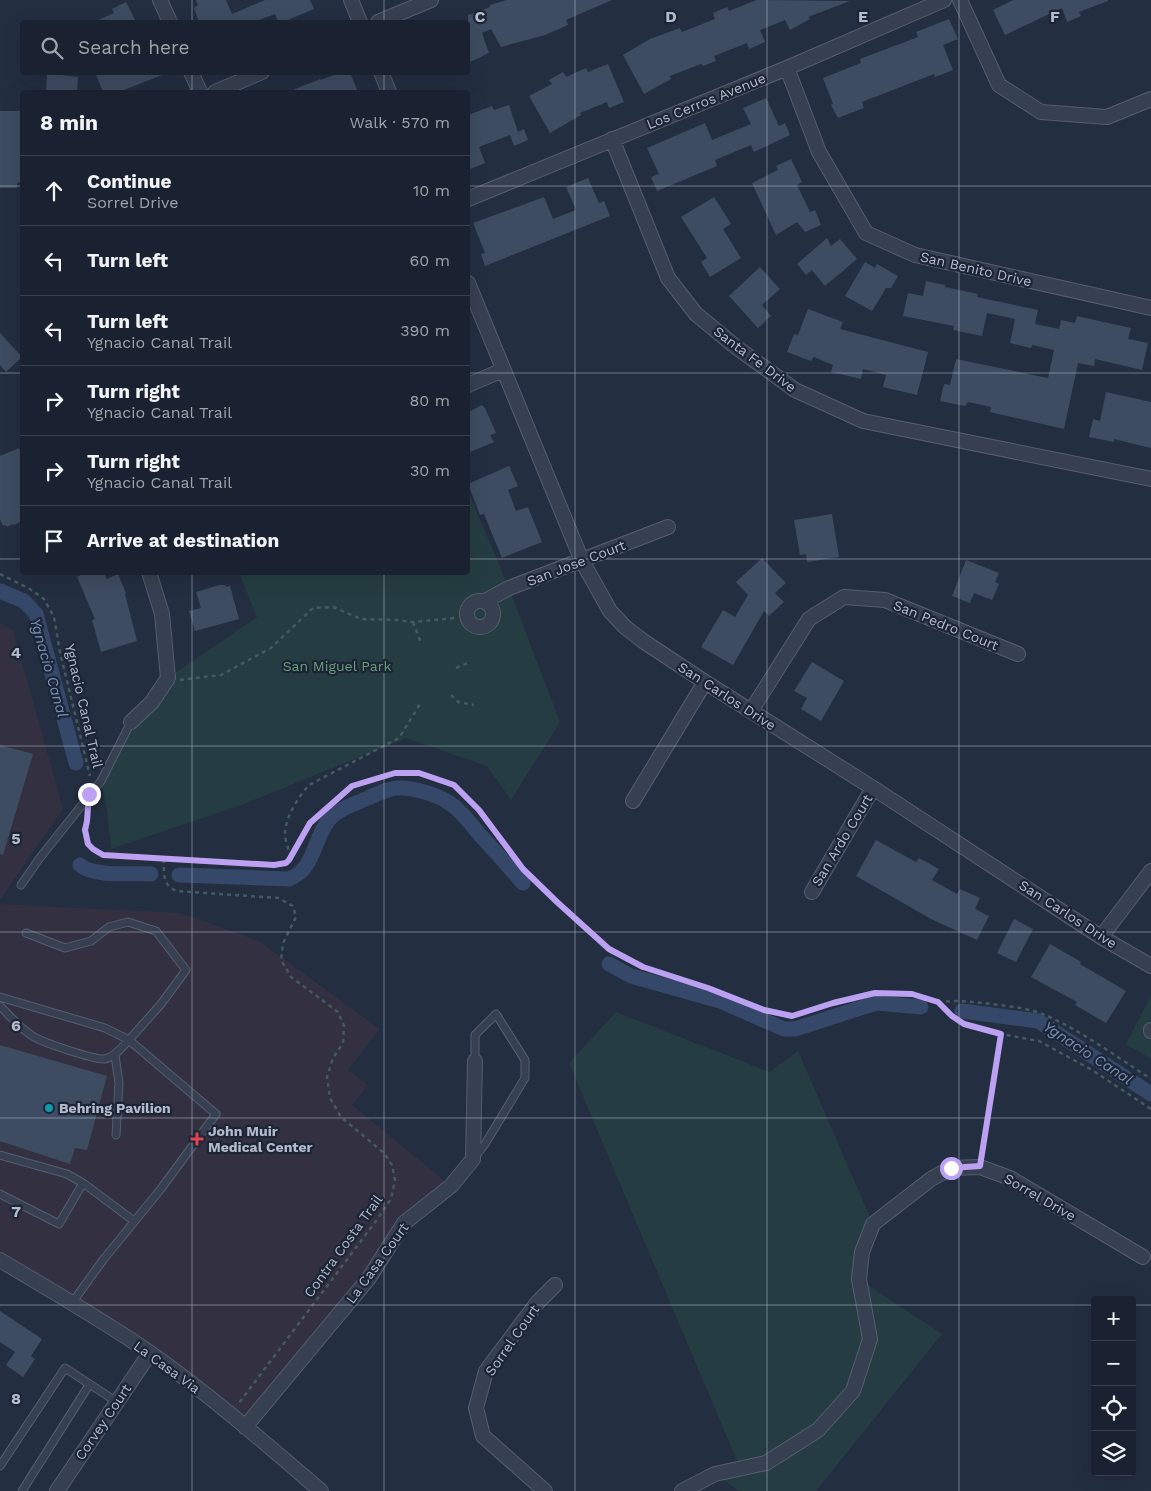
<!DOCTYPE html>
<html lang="en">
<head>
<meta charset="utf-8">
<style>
	body { margin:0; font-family:"Work Sans",sans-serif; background:#232a39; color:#f1f3f6 }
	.controls { position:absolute; right:15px; bottom:15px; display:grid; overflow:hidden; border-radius:5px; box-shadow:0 5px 20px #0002 }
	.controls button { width:45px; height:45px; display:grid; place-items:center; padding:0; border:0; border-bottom:1px solid #383f4d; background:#1a2231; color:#f1f3f6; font:25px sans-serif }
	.stop { position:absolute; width:15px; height:15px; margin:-11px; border:4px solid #bca0f2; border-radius:50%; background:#fff }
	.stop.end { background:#bca0f2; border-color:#fff; box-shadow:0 1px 5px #0008 }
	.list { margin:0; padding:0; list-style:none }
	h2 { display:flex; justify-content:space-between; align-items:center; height:65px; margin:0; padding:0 20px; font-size:21px }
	h2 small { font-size:16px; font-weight:400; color:#9fa4ab }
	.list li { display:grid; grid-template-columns:32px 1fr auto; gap:15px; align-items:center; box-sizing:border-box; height:70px; padding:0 20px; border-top:1px solid #383f4d }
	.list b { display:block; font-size:19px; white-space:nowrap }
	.list p { margin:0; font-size:16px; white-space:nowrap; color:#9fa4ab }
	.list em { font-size:16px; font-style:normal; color:#9fa4ab }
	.icon { flex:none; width:28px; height:28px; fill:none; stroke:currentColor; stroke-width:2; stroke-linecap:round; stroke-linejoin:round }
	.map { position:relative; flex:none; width:1151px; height:1491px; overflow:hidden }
	.search { position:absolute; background:#1a2231; box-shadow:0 5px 20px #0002; left:20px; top:20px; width:450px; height:55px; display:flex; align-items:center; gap:12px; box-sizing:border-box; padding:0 18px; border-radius:5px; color:#9fa4ab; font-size:19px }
	.panel { position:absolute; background:#1a2231; box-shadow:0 5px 20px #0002; left:20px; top:90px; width:450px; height:485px; border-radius:5px }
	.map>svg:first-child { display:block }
</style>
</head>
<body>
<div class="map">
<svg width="1151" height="1491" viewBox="0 0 1151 1491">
	<rect width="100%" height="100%" fill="#232e41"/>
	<!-- medical -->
	<path fill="#333041" d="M0,623l13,7 50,179 -63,91z
		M0,904l181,9 78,28 121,88 -32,41 20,15 -16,20 99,81 -47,37 -159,204 -95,-74 -150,-93z"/>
	<!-- green -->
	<path fill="#253d42" d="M468,491l41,97 51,134 -49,78 -24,-34 -81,-28 -162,66 -133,45 -4,-38 -6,-30 15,-32 52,-71 89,-61 -18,-44 229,-1z
		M1151,995v64l-25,-15z
		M616,1012l154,60 28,-21 75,173 -14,55 83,55 -126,157h-77l-24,-17 25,-6 -171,-405z"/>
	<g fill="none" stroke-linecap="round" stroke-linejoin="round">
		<!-- canal -->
		<path stroke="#354869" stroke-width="15" d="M0,591l24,10 12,13 40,149
			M80,865c13,12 53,8 71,9
			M179,875l110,4c26,-10 24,-39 39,-58 9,-12 27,-17 40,-23 9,-4 18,-9 29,-10 15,-1 38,6 51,14 13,8 22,21 32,33 15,16 29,32 43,48
			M609,964l22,12 89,25 64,28h11l81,-26 45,4
			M962,1011l76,10 113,73"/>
	</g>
	<!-- building -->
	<path fill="#3e4c61" d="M196,0h30l6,14 33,-14h45l4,9 -31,13h-5l-3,-8 -22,8h-54l-5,-14 4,-3z
		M507,0h105l-46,20 2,5 -23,10 -44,12 -10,-18 -9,4 7,20 -21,10v-48l22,-8v-2z
		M757,0l93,1 -42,16 2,2 -20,11 -5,-10 -25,10 5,12 -16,7 -2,-6 -33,13 2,5 -13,5 -2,-2 -31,12 1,3 -27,15 -21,-39 27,-16 30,-11 2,4 33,-13 -2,-6 14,-6 2,4z
		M1013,0h95v1l-29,11 2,4 -14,6 -5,-14 -57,27 -12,-25z
		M126,2l10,20h-42l20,-9 -2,-4z
		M949,19l9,20 -15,6 10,25 -18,7 -1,-3 -72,28 2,6 -26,10 -7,-13 2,-1 -10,-26 38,-15 -1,-4 58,-22 -2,-5z
		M608,64l16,38 -15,6 -2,-6 -27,11 1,2 -31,18 -21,-37 23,-12 -3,-4 14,-8 3,5 20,-9 2,4z
		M47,72h16l-1,3 16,2 -1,15h-31z
		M95,72h72v1l-48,19h-16z
		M341,72h9l8,20h-70l32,-13 1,1z
		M766,98l13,28 6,-3 5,12 -36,17 -3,-7 -36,15 2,6 -60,25 -6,-14 8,-3 -12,-26 58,-25 7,17 39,-16 -8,-16z
		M509,105l9,27 6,-3 4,11 -14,6 -4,-11 -31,12 6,16 -17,7v-55l24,-9 2,4z
		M0,111h22v71l-5,1v5h-17z
		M791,159l11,23 -5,3 13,27 5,-2 6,15 -16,7 -8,-10 -21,13 -24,-52 26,-13 -2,-4z
		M588,178l11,25 5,-2 6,15 -125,50 -4,-12 4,-1 -12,-30 71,-26 9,22 23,-9 -10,-23z
		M714,197l17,27 -8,5 18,29 -31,19 -9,-15 6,-4 -26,-41z
		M827,238l4,8 9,-7 17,20 -32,27 -13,-16 -6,5 -9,-11z
		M865,262l10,6 2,-4 21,12 -7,12h-5l-14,23 -27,-15z
		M760,267l20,22 -18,16 9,11 -13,12 -29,-32z
		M926,281l19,4v2l33,7 -1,3 61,13 -3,14 24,5 2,-9 14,3 2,-7 54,12 -3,11 20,4 -6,27 -47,-11 -1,7 -16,-3 -14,66 -74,-17 1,-5 -23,-5 -3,4 -25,-5 4,-17 6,1 6,-26 92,19 6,-28 -22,-5 -1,3 -21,-5 5,-24 -28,-6 -5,23 -29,-6 1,-4 -51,-10 5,-23 15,3z
		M808,309l35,13 -3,7 88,23 -11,43 -34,-8 3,-12 -23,-6 -2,10 -30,-7 2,-7 -19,-8 -3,4 -24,-9 7,-18 4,1z
		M0,333l22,24 -16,15 -6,-7z
		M1106,392l45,10v46l-37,-9v3l-25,-5 4,-18 7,2z
		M482,405l3,3 11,25 -6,2 4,7 -26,11v-41z
		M19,448l3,8v65l-8,4 -1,-1 -6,3 -1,-2 -3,1 -3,-7v-63z
		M509,466l9,20 -10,4 8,21 12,-4 14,35 -40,16 -18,-44 -4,1 -12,-31z
		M832,514l7,43 -32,5 -1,-8 -6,1 -6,-35z
		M762,558l24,25 -11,10 9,9 -15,14 -5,-5 -31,54 -32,-18 22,-37 12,7 13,-22 -12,-13z
		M966,560l33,13 -4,9 4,2 -7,16 -18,-7 -4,10 -18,-7z
		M87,572h17l3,7 11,-5 8,19 -1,1 12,47 -36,11 -9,-32 3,-1 -18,-42z
		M219,585h6l1,2 4,-1 9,33 -44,12 -6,-20 12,-3 -5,-16z
		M812,662l32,19 -23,40 -20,-12 6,-11 -13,-7z
		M0,745l33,9 -30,101 -3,-1z
		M876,840l40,22 3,-4 20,11 -7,11 25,14 3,-5 20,9 -5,11 14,7 -12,24 -46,-21 -75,-43z
		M1014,919l19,10 -17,33 -19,-9z
		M1050,944l31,18 -1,2 46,27 -20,32 -31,-18 2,-3 -46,-25z
		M0,1045l107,31 -20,74 -12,-2 -5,16 -70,-23z
		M0,1311l42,28 -11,17 4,3 -12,18 -17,-12 9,-13 -15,-10z"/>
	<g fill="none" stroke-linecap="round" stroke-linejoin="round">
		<defs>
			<path id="service" d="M21,885l18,-26 62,-78 30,-59
				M26,933l39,15 26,-7 18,-14 19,-5 28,9 30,39 -25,34 -32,36 87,74 -56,76 -57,70 -31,43
				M0,997l105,31 24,12c-7,7 -14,17 -24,19 -10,1 -65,-17 -74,-24 -12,-8 -21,-19 -31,-29
				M115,1055l4,28 -3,52
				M0,1155l67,19 16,9 51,38
				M475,1157l10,-13 40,-66v-18l-29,-46 -21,21v26
				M0,1194l59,30 24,-41
				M0,1466l65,-98 52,34
				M22,1491l67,-106"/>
			<path id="minor" d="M160,0l10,22
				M351,0l9,22
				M960,0l39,85 42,27 66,5 44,-18
				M378,22l53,-22
				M787,68l32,84 47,81 49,22 236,53
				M191,72l9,20
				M381,72l8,20
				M215,92l47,-20
				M612,139l56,139 28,36 40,33 59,43 68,31 288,58
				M468,199l319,-131 157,-68
				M468,283l114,278 28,50 15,16 18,14 62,41 168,106 228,149 50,29
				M468,385l35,-15
				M467 614a13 13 0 1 1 26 0a13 13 0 1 1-26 0Z
				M485,601l24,-13 159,-61
				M751,711l58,-92 35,-22 41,3 133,54
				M131,722l21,-20 16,-24 -6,-64 -13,-42
				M633,801l72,-119
				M812,892l61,-104
				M1101,937l50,-66
				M1151,1031v-1
				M0,1260c50,30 101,59 149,92 60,42 116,91 172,139
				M245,1427l124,-149 35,-55 47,-37 22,-27 2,-98
				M57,1491l93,-138
				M545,1491l-62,-55 -7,-28 10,-37 51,-68 18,-18
				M682,1491l33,-17 51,-11 52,-33 35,-39 17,-52 -11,-60 3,-27 11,-28 58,-45 20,-11 29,-1 30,11 133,79"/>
		</defs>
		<!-- service casing -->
		<use href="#service" stroke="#555e6e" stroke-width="9"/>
		<!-- minor casing -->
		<use href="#minor" stroke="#555e6e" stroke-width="16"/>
		<!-- path -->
		<path stroke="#435a5f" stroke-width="2.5" stroke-dasharray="4 4" stroke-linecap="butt" d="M0,574l30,15 14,10 10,18 6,35 30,124
			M413,622l8,21
			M456,668l12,-5
			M180,680l41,-5 50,-27 42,-40 20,-1 28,12 35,1 17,2 42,-4
			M451,695l7,7 16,3
			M88,816c-2,22 -6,27 15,39l178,9 8,-4 21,-37 42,-36 43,-14h24l35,12 25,25 44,59 34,33 52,47 34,18 65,21 56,21 28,7 41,-13 42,-10 37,1 15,4 11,5 14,13 12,8 37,10 38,7 53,29 59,39
			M291,857c-2,-7 -6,-16 -6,-23 0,-17 13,-36 24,-49l90,-47 21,-34
			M164,859c0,14 -2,27 13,32l101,7 15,8 3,11 -13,26 -2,17 10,17 47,35 6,14 -1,17 -10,15 -6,19 3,21 11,19 43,36 8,12 3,15 -4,19 -15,22 -137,182
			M938,1003c16,-4 31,-1 46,0 20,3 42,4 61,12 37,16 72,42 106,64
			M982,1153l19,-118"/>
		<!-- service -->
		<use href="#service" stroke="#374051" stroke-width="7"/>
		<!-- minor -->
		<use href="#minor" stroke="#374051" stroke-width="14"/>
	</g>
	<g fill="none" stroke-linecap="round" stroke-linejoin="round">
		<!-- route -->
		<path stroke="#bca0f2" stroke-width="6" d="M89,794l-2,27 -2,9 3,14 5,5 10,6 171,10 12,-2 3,-3 21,-37 42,-37 43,-13h24l35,12 25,25 44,59 34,33 52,47 34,18 65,21 56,22 28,6 41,-13 42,-10 37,1 26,8 14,14 12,8 37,10 -21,132 -29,2"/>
	</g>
	<!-- grid -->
	<path fill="none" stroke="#b4bccb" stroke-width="1" stroke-opacity="0.55" d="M192,0v22M384,0v22M575,0v1491M767,0v1491M959,0v1491M192,72v20M384,72v20M0,186h22M468,186h683M0,373h22M468,373h683M0,559h22M468,559h683M192,572v919M384,572v919M0,746h1151M0,932h1151M0,1118h1151M0,1305h1095M1132,1305h19"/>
	<!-- markers -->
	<circle fill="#0f9aa8" stroke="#1c2536" stroke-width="2" cx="49" cy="1108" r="5"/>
	<path fill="#e0444e" stroke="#1c2536" stroke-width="2" d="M194.5 1131.5h5v5h5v5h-5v5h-5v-5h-5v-5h5z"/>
	<g text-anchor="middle" stroke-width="4.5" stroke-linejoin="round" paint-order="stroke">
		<!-- street labels -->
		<g font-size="14" fill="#b4bccb" stroke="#1c2536">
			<text transform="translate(706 101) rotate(-22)" y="5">Los Cerros Avenue</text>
			<text transform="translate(976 269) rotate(13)" y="5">San Benito Drive</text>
			<text transform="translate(755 359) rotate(37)" y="5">Santa Fe Drive</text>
			<text transform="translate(576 563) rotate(-21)" y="5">San Jose Court</text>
			<text transform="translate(946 625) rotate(22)" y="5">San Pedro Court</text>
			<text transform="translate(727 696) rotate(33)" y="5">San Carlos Drive</text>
			<text transform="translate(84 706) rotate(77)" y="5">Ygnacio Canal Trail</text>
			<text transform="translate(842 840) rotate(-59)" y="5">San Ardo Court</text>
			<text transform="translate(1068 914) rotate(33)" y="5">San Carlos Drive</text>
			<text transform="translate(1040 1197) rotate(30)" y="5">Sorrel Drive</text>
			<text transform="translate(343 1246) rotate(-54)" y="5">Contra Costa Trail</text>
			<text transform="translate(377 1263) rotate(-54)" y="5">La Casa Court</text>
			<text transform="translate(512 1340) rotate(-55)" y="5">Sorrel Court</text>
			<text transform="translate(167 1367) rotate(36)" y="5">La Casa Via</text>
			<text transform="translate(103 1422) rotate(-56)" y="5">Corvey Court</text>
		</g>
		<!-- park labels -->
		<g font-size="14" fill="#699e78" stroke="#1c2536">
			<text x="337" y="671">San Miguel Park</text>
		</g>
		<!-- poi labels -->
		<g font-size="14" font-weight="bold" fill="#b4bccb" stroke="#1c2536" text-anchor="start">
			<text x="59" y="1113">Behring Pavilion</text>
			<text x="208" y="1136">John Muir<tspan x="208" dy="16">Medical Center</tspan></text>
		</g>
		<!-- water labels -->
		<g font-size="15" font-style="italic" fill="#798fb5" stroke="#1c2536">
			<text transform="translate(49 668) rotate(74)" y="5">Ygnacio Canal</text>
			<text transform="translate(1088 1053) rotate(33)" y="5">Ygnacio Canal</text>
		</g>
	</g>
	<g font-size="16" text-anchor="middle" font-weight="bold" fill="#b4bccb" stroke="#1c2536" stroke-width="4.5" stroke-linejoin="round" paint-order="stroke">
		<text x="480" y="22">C</text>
		<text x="671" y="22">D</text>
		<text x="863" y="22">E</text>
		<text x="1055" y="22">F</text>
		<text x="16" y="658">4</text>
		<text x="16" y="844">5</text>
		<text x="16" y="1031">6</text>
		<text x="16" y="1217">7</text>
		<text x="16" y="1404">8</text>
	</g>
</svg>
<div class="controls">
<button>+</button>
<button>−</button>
<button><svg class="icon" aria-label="locate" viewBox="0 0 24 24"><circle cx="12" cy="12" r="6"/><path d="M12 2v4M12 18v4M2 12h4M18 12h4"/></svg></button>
<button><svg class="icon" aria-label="layers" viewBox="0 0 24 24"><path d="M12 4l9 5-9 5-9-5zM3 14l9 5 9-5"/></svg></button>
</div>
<div class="stop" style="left:951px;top:1168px"></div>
<div class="stop end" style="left:89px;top:794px"></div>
<div class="search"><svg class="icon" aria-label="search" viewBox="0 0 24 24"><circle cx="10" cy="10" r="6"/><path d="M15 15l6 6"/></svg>Search here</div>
<section class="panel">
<h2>8 min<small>Walk · 570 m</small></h2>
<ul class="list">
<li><svg class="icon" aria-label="ahead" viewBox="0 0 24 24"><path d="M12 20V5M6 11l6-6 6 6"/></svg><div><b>Continue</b><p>Sorrel Drive</p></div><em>10 m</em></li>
<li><svg class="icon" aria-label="left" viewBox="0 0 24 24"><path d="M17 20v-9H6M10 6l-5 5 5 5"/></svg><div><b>Turn left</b></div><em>60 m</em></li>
<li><svg class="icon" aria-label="left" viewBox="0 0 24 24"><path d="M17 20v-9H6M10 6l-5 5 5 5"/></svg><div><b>Turn left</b><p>Ygnacio Canal Trail</p></div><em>390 m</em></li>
<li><svg class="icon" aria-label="right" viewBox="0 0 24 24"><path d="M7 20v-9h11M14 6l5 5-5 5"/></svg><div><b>Turn right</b><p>Ygnacio Canal Trail</p></div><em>80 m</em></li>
<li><svg class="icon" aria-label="right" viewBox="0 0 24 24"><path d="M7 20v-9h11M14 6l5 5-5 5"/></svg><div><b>Turn right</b><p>Ygnacio Canal Trail</p></div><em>30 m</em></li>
<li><svg class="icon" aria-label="arrive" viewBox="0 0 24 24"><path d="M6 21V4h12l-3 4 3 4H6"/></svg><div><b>Arrive at destination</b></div></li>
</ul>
</section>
</div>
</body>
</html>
